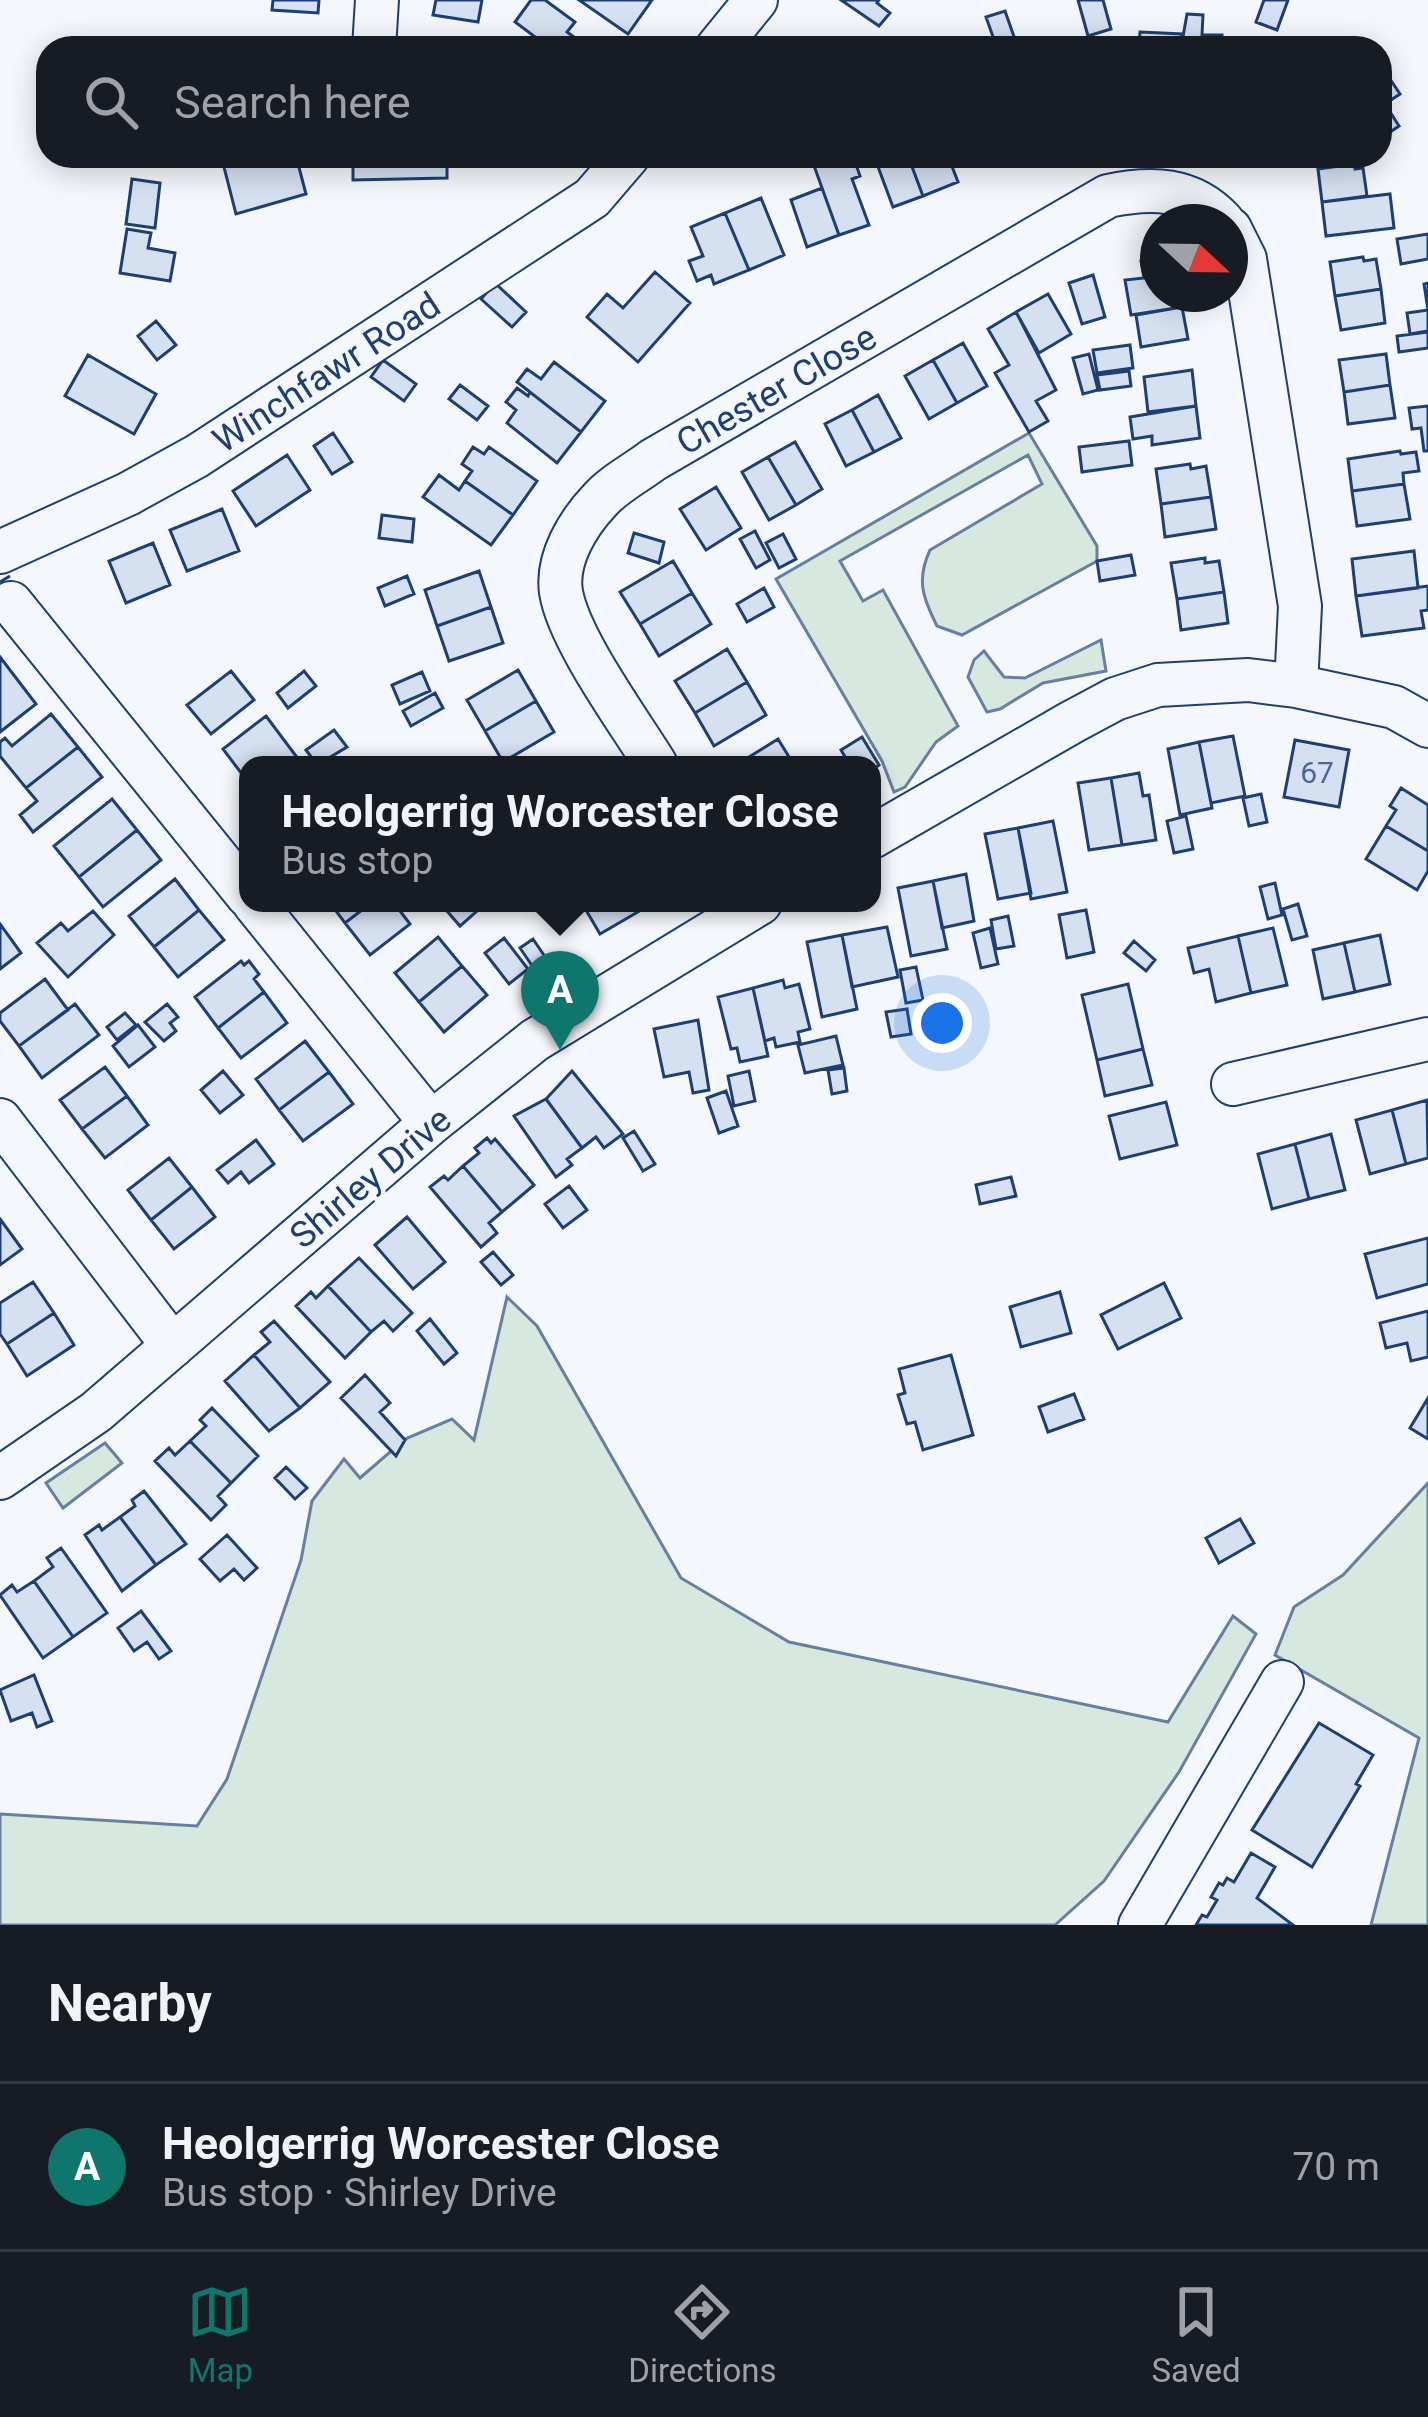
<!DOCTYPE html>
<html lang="en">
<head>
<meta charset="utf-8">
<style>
	body { margin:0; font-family:Roboto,sans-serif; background:#242831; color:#f1f3f6 }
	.compass { position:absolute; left:1140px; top:204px; width:108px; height:108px; border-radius:50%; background:#171b24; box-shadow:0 6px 30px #0003; rotate:112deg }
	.you { position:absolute; left:942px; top:1023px; width:42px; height:42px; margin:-30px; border:9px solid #fff; border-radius:50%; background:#1a73e8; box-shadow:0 0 0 18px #1a73e833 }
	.badge { display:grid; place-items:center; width:78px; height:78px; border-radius:50%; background:#0f766e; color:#fff; font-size:39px; font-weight:700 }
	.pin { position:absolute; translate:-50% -99px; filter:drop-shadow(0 3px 6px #0008) }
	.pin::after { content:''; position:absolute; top:63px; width:42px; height:36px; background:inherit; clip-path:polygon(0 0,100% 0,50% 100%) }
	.popup { position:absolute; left:239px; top:756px; width:642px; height:156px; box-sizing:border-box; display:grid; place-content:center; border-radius:24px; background:#171b24; filter:drop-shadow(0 3px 9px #0005); font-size:39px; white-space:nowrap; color:#9ea1a6 }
	.popup b { font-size:45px; color:#f1f3f6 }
	.popup::after { content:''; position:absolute; left:50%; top:100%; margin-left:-24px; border:24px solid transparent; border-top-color:#171b24 }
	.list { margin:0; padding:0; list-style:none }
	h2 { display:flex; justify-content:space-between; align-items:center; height:156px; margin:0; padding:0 48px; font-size:51px }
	h2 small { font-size:39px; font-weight:400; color:#9ea1a6 }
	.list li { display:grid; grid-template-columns:78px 1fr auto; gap:36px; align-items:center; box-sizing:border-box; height:168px; padding:0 48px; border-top:3px solid #363941 }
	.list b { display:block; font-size:45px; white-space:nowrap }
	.list p { margin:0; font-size:39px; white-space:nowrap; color:#9ea1a6 }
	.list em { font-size:39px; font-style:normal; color:#9ea1a6 }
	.icon { flex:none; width:66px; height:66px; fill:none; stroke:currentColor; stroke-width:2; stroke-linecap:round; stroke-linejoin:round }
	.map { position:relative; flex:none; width:1428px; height:1925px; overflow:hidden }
	.search { position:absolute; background:#171b24; box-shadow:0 6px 30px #0003; left:36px; right:36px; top:36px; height:132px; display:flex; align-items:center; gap:30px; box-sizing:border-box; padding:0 42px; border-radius:36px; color:#9ea1a6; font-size:45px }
	.sheet { height:324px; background:#171b24 }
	nav { display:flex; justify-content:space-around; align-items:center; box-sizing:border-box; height:168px; border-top:3px solid #363941; background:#171b24; font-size:33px; color:#9ea1a6 }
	nav a { display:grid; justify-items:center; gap:6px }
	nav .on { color:#0f766e }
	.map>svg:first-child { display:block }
</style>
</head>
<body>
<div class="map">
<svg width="1428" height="1925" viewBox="0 0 1428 1925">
	<rect width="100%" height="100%" fill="#f4f7fb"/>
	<!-- green -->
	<path fill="#d7e8df" stroke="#687fa3" stroke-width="3" d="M1029,433l68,113v15l-135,74 -25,-9c-14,-28 -21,-46 -7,-76l112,-66 -14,-29 -188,106 23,40 20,-11 75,136 -22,16 -31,45 -11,5 -12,-31 -106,-182z
		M1101,640l5,31 -63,12 -43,26 -13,3 -19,-35 6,-17 10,-9 20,26 21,1z
		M507,1297l30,29 144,252 108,64 379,80 65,-106 23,18 -77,138 -75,109 -49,44h-1055v-111l197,12 30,-47 74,-219 11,-59 32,-42 16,19 45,-39 47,-20 22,21z
		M105,1443l17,20 -59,45 -17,-25z
		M1428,1483v442h-57l48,-187 -144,-83 19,-48 49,-32z"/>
	<!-- building -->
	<path fill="#d5e0f0" stroke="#1d3f73" stroke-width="3" d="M273,0h46l-1,13 -46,-3z
		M436,0h46l-4,22 -45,-7z
		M531,0h14l30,22 -8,10 22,16h-39l-35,-26z
		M579,0h73l-24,34z
		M841,0h38l-2,3 13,10 -11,13z
		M1078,0h25l8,29 -23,7z
		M1264,0h24l-11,30 -21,-8z
		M1005,11l13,37h-21l-11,-31z
		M1187,14l16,1 -1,20h20v13h-41z
		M1140,32l42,2 -1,14h-42z
		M1384,70l16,24 -20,13v-35z
		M1387,107l12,19 -19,13v-27z
		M242,156h54l10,38 -70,20 -12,-47 20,-5z
		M353,156h94v22l-94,2z
		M832,156h21l7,20 -8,3 17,46 -30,10 -26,-72z
		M874,156h34l15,40 -30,11z
		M908,156h40l10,26 -35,14z
		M1354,164l1,5 8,-1 4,28 -45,6 -4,-33z
		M132,179l28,4 -5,45 -29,-4z
		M822,188l17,47 -32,12 -16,-47z
		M1390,194l4,34 -68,8 -4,-34z
		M761,198l23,57 -35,15 -24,-57z
		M725,213l24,57 -35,14 -3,-9 -14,6 -8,-20 14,-5 -12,-29z
		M127,229l24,4 -3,15 27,5 -5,28 -50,-8z
		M1428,234v25l-27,5 -4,-25z
		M1363,257l1,4 12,-2 5,30 -46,7 -5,-34z
		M1158,259v35h22l2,13 -51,8 -6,-35 19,-2 -3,-17z
		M655,272l35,31 -52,59 -51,-45 20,-23 16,14z
		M1093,275l12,42 -23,7 -13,-41z
		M495,283l31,29 -14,15 -31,-28z
		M1428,283v48l-18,3 -3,-21 21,-3 -4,-26z
		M1381,289l4,34 -44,7 -6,-34z
		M1048,294l23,40 -32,19 -23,-41z
		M1182,307l6,32 -47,8 -5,-32z
		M1016,312l40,78 -20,11 12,20 -19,11 -34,-59 14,-8 -21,-36z
		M156,321l20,24 -19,15 -19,-24z
		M1428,332v16l-29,4 -2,-16z
		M963,343l24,43 -30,17 -24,-43z
		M1130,345l3,23 -36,5 -4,-23z
		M1089,354l9,36 -15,4 -10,-36z
		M1386,354l4,31 -46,7 -5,-32z
		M88,355l68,39 -22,40 -69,-38z
		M383,360l33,24 -12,17 -33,-24z
		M933,360l24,43 -28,16 -24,-43z
		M554,362l51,39 -24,31 -64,-50 10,-13 14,10z
		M1192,370l4,36 -48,6 -4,-35z
		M1129,371l2,15 -31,4 -3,-15z
		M460,385l28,21 -11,14 -28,-21z
		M1390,385l5,33 -47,6 -4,-32z
		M517,388l11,8 2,-4 51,40 -24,31 -50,-40 9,-13 -10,-8z
		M878,395l23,43 -27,14 -22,-42z
		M1196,406l4,32 -48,7v-9l-19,3 -3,-22z
		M1428,406v45h-4l-3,-23 -9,1 -3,-21z
		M852,410l22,42 -28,14 -21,-42z
		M333,433l19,29 -20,12 -18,-28z
		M1129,441l3,24 -50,7 -3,-25z
		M795,442l27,47 -26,16 -28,-48z
		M473,447l11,7 5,-7 48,34 -24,34 -48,-34 7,-10 -10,-7z
		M1400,451l1,3 15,-2 3,19 -16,2 1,11 -52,7 -4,-32z
		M287,455l23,35 -54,36 -23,-35z
		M768,457l28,48 -27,15 -27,-48z
		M1190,464l1,5 15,-3 5,31 -50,7 -5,-35z
		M439,475l20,15 6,-9 48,34 -22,30 -68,-48z
		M1404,484l6,35 -53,7 -5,-35z
		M716,487l25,41 -35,22 -26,-41z
		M1211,497l5,32 -51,8 -4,-33z
		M222,509l17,42 -52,20 -17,-41z
		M382,515l32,4 -2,23 -33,-4z
		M755,531l15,29 -14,8 -16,-29z
		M634,533l30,9 -5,21 -31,-10z
		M783,534l13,25 -17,9 -13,-25z
		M153,543l17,42 -44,18 -17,-42z
		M1414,551l4,37 -62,8 -4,-37z
		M1131,555l4,20 -35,6 -3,-20z
		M1205,558v5l14,-2 5,31 -47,7 -6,-36z
		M673,561l19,32 -52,31 -20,-32z
		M479,571l12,36 -54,19 -12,-36z
		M407,576l7,18 -29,12 -7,-18z
		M1428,586v24l-7,1 3,17 -62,8 -6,-40z
		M764,588l10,19 -27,15 -10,-18z
		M1224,592l4,31 -47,7 -4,-31z
		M692,593l19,31 -52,32 -19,-32z
		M491,607l12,36 -54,18 -12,-35z
		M727,649l20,33 -52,31 -20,-32z
		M0,657l36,47 -36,28z
		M518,670l18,31 -51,30 -18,-31z
		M231,671l23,29 -43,34 -24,-29z
		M304,671l12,15 -28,22 -11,-15z
		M422,672l8,19 -30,13 -8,-19z
		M747,682l19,33 -52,31 -19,-33z
		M435,693l8,15 -32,18 -8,-15z
		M536,701l18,31 -51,30 -18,-31z
		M51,714l27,33 -52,41 -26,-32v-14l5,-4 7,8z
		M266,716l30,40 -11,9h-37v17l-25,-33z
		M334,730l13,17 -30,18 -11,-15z
		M1233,736l12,60 -34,7 -12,-61z
		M862,737l17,28 -7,5v-5h-22l-9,-15z
		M778,739l16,26h-58z
		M1295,740l54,10 -10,57 -55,-10z
		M1199,742l13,66 -32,7 -12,-66z
		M78,747l24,30 -69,55 -13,-17 17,-14 -11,-13z
		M1139,773l4,23 6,-1 7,45 -34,5 -11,-67z
		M1111,778l11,67 -33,5 -11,-67z
		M1401,788l27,17v46l-42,-25 10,-16 -6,-4z
		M1261,794l6,28 -18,4 -6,-28z
		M112,799l25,31 -58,47 -25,-31z
		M1186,816l7,33 -19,4 -7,-32z
		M1053,821l14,71 -36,7 -13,-71z
		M1386,826l42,25v20l-11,19 -51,-31z
		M1018,828l13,65 -33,6 -13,-65z
		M137,830l24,30 -58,47 -24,-30z
		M966,874l8,47 -32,7 -9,-47z
		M175,879l24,31 -45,37 -25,-31z
		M933,881l14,68 -36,7 -13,-68z
		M1275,883l7,32 -14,4 -8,-32z
		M330,903h41l-26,20z
		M371,903h23l16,21 -40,31 -25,-32z
		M440,903h46l-26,23z
		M586,903h60l2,3 -48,28 -17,-29z
		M1298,904l9,32 -15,4 -9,-31z
		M199,910l25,30 -46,37 -24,-30z
		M1086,910l8,42 -27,6 -8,-43z
		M93,911l21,24 -46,42 -31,-34 24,-20 7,8z
		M1008,916l6,30 -18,3 -5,-29z
		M0,924l21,29 -21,16z
		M887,927l11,50 -46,10 -10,-52z
		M990,928l8,36 -17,4 -8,-35z
		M1273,928l14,57 -36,8 -13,-57z
		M842,935l15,74 -35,8 -15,-75z
		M1380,935l10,49 -35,8 -11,-49z
		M1238,936l13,57 -35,9 -7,-33 -15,4 -6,-25z
		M438,937l24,29 -43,36 -24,-29z
		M504,938l24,31 -19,15 -24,-31z
		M533,939l17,25 -13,9 -17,-25z
		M1134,941l21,19 -9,11 -22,-18z
		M1344,943l11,49 -32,7 -10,-49z
		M241,961l3,4 5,-4 10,13 -5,5 10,13 -46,36 -23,-31z
		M462,966l25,29 -43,37 -25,-30z
		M916,967l7,33 -17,3 -6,-33z
		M45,979l23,31 -49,36 -19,-25v-8z
		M783,980l2,8 14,-4 11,45 -12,3 2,10 -24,5 -2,-9 -9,3 -12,-53z
		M1128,984l15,65 -46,11 -15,-65z
		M753,988l15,68 -28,6 -3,-14 -6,1 -13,-52z
		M264,992l23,31 -46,35 -23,-30z
		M75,1004l24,31 -57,43 -23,-32z
		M167,1004l11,13 -8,6 6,8 -12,10 -19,-19z
		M907,1009l4,25 -20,3 -5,-25z
		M125,1013l11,12 -19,15 -10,-13z
		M698,1020l11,70 -16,3 -4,-21 -25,5 -10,-48z
		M138,1025l17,22 -26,20 -16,-21z
		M836,1036l7,29 -38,8 -7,-28z
		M305,1041l24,31 -50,38 -23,-31z
		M1143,1049l9,36 -47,11 -8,-36z
		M105,1067l22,29 -45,33 -22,-29z
		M844,1068l3,23 -15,3 -4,-24z
		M223,1071l20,24 -23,18 -19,-23z
		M572,1071l51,63 -19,14 -8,-11 -14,11 -36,-49z
		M749,1071l6,30 -21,5 -6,-30z
		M329,1072l24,32 -50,37 -24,-31z
		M726,1091l12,35 -19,7 -12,-35z
		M127,1096l21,29 -43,33 -23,-29z
		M546,1099l36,49 -15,11 5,6 -16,12 -42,-61z
		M1427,1100l1,58 -22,6 -14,-54z
		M1166,1102l11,43 -57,14 -11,-43z
		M1392,1110l14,54 -36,10 -14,-54z
		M634,1131l21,33 -12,7 -20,-33z
		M1331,1134l14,56 -36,9 -14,-55z
		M487,1138l4,5 4,-4 39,46 -32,27 -39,-46 16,-13 -4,-5z
		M256,1140l18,24 -25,19 -8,-11 -13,11 -11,-13z
		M1295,1144l14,55 -37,10 -14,-55z
		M169,1158l23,29 -41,33 -23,-30z
		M463,1166l39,46 -13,11 8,10 -16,14 -51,-60 14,-11 4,4z
		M1011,1177l5,19 -36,8 -4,-19z
		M569,1186l18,24 -24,18 -18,-24z
		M192,1187l23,30 -41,32 -23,-29z
		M407,1217l38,45 -32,27 -38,-44z
		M0,1219l22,30 -22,16z
		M1428,1238v46l-51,14 -12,-44z
		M493,1252l20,23 -12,10 -20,-23z
		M359,1258l53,55 -19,18 -9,-10 -13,11 -43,-46z
		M33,1282l21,31 -47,31 -7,-10v-31z
		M1164,1283l17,35 -63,31 -17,-34z
		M328,1286l43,46 -26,26 -49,-52 15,-14 5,6z
		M1060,1292l11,41 -50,14 -11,-40z
		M1428,1311v46l-17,4 -4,-18 -21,5 -6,-25z
		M54,1313l20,32 -47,31 -20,-32z
		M430,1319l27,34 -13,11 -27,-33z
		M274,1321l56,61 -30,26 -46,-53 16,-13 -9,-10z
		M254,1355l46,53 -31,23 -44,-50z
		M951,1355l22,80 -50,15 -8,-28 -8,2 -9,-29 7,-2 -6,-24z
		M365,1375l25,28 -10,9 25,28 -9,16 -55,-58z
		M1074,1394l10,25 -36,13 -9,-25z
		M1428,1398v41l-18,-11z
		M212,1408l46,48 -27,27 -41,-42 16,-15 -6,-6z
		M190,1441l41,42 -13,13 8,9 -15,15 -56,-59 14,-13 6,7z
		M286,1467l21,21 -12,11 -20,-21z
		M144,1491l42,53 -30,21 -36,-48 15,-11 -3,-6z
		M120,1517l36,48 -34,26 -37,-56 14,-10 3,5z
		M1240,1519l14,24 -35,20 -13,-25z
		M227,1535l30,33 -13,12 -10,-11 -14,12 -20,-22z
		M61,1548l46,65 -34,24 -39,-56 19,-14 -6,-9z
		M34,1581l39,56 -30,21 -43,-63 12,-10 5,7z
		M141,1611l30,40 -12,8 -12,-17 -13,9 -16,-23z
		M34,1675l18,46 -15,6 -5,-14 -21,8 -11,-31z
		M1319,1723l54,32 -17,29 4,2 -48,81 -60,-37z
		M1251,1853l24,14 -18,31 36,27h-97l6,-10 5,2 10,-17 -6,-3 8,-14 4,2 4,-7 7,4z"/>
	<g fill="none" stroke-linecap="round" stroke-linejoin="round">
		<defs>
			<path id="minor" d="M374,48l3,-48
				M717,48l39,-48
				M1230,229l15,30 55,347 -4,80
				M0,552l128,-58 69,-38 395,-258 36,-42
				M11,603l237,293
				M656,765c-27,-44 -87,-125 -95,-173 -5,-33 17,-69 39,-92 14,-16 36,-27 53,-40l455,-264c43,-9 83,-9 115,26
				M872,837l200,-115 43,-23 43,-14 90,-5 48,6 98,21 34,19
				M254,903l177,220
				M1233,1084l195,-45
				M0,1120l173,226
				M0,1478l96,-66 335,-289 104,-83 225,-137
				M1140,1925l142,-243"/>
		</defs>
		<!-- minor casing -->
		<use href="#minor" stroke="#1d3f73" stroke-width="46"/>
		<!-- minor -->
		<use href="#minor" stroke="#f4f7fb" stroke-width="42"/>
		<!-- fence -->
		<path stroke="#1d3f73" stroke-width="3" stroke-dasharray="15 6" stroke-linecap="butt" d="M0,582l10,-6"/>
	</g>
	<g text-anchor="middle" stroke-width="9" stroke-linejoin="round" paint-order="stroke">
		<!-- number labels -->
		<g font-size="30" fill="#4b6792">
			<text x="1317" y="783">67</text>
		</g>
		<!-- street labels -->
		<g font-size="36" fill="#1d3f73" stroke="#f4f7fb">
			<text transform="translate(326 372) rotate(-33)" y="13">Winchfawr Road</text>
			<text transform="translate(776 389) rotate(-30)" y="13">Chester Close</text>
			<text transform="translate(370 1177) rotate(-40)" y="13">Shirley Drive</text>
		</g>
	</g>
</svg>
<svg class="compass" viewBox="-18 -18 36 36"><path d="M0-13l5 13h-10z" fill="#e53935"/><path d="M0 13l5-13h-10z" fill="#9ea1a6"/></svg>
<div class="you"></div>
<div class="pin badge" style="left:560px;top:1050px">A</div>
<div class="popup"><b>Heolgerrig Worcester Close</b>Bus stop</div>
<div class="search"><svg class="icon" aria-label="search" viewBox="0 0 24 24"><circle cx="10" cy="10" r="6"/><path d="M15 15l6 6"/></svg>Search here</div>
</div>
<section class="sheet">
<h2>Nearby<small></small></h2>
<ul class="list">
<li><span class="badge">A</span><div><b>Heolgerrig Worcester Close</b><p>Bus stop · Shirley Drive</p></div><em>70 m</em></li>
</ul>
</section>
<nav>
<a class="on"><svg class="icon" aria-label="map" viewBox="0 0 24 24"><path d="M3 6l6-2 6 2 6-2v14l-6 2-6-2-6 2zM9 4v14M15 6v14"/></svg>Map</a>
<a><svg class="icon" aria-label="directions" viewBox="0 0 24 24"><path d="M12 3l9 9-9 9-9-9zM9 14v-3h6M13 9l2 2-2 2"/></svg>Directions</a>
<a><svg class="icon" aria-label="saved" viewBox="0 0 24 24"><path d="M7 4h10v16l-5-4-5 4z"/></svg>Saved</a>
</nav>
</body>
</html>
